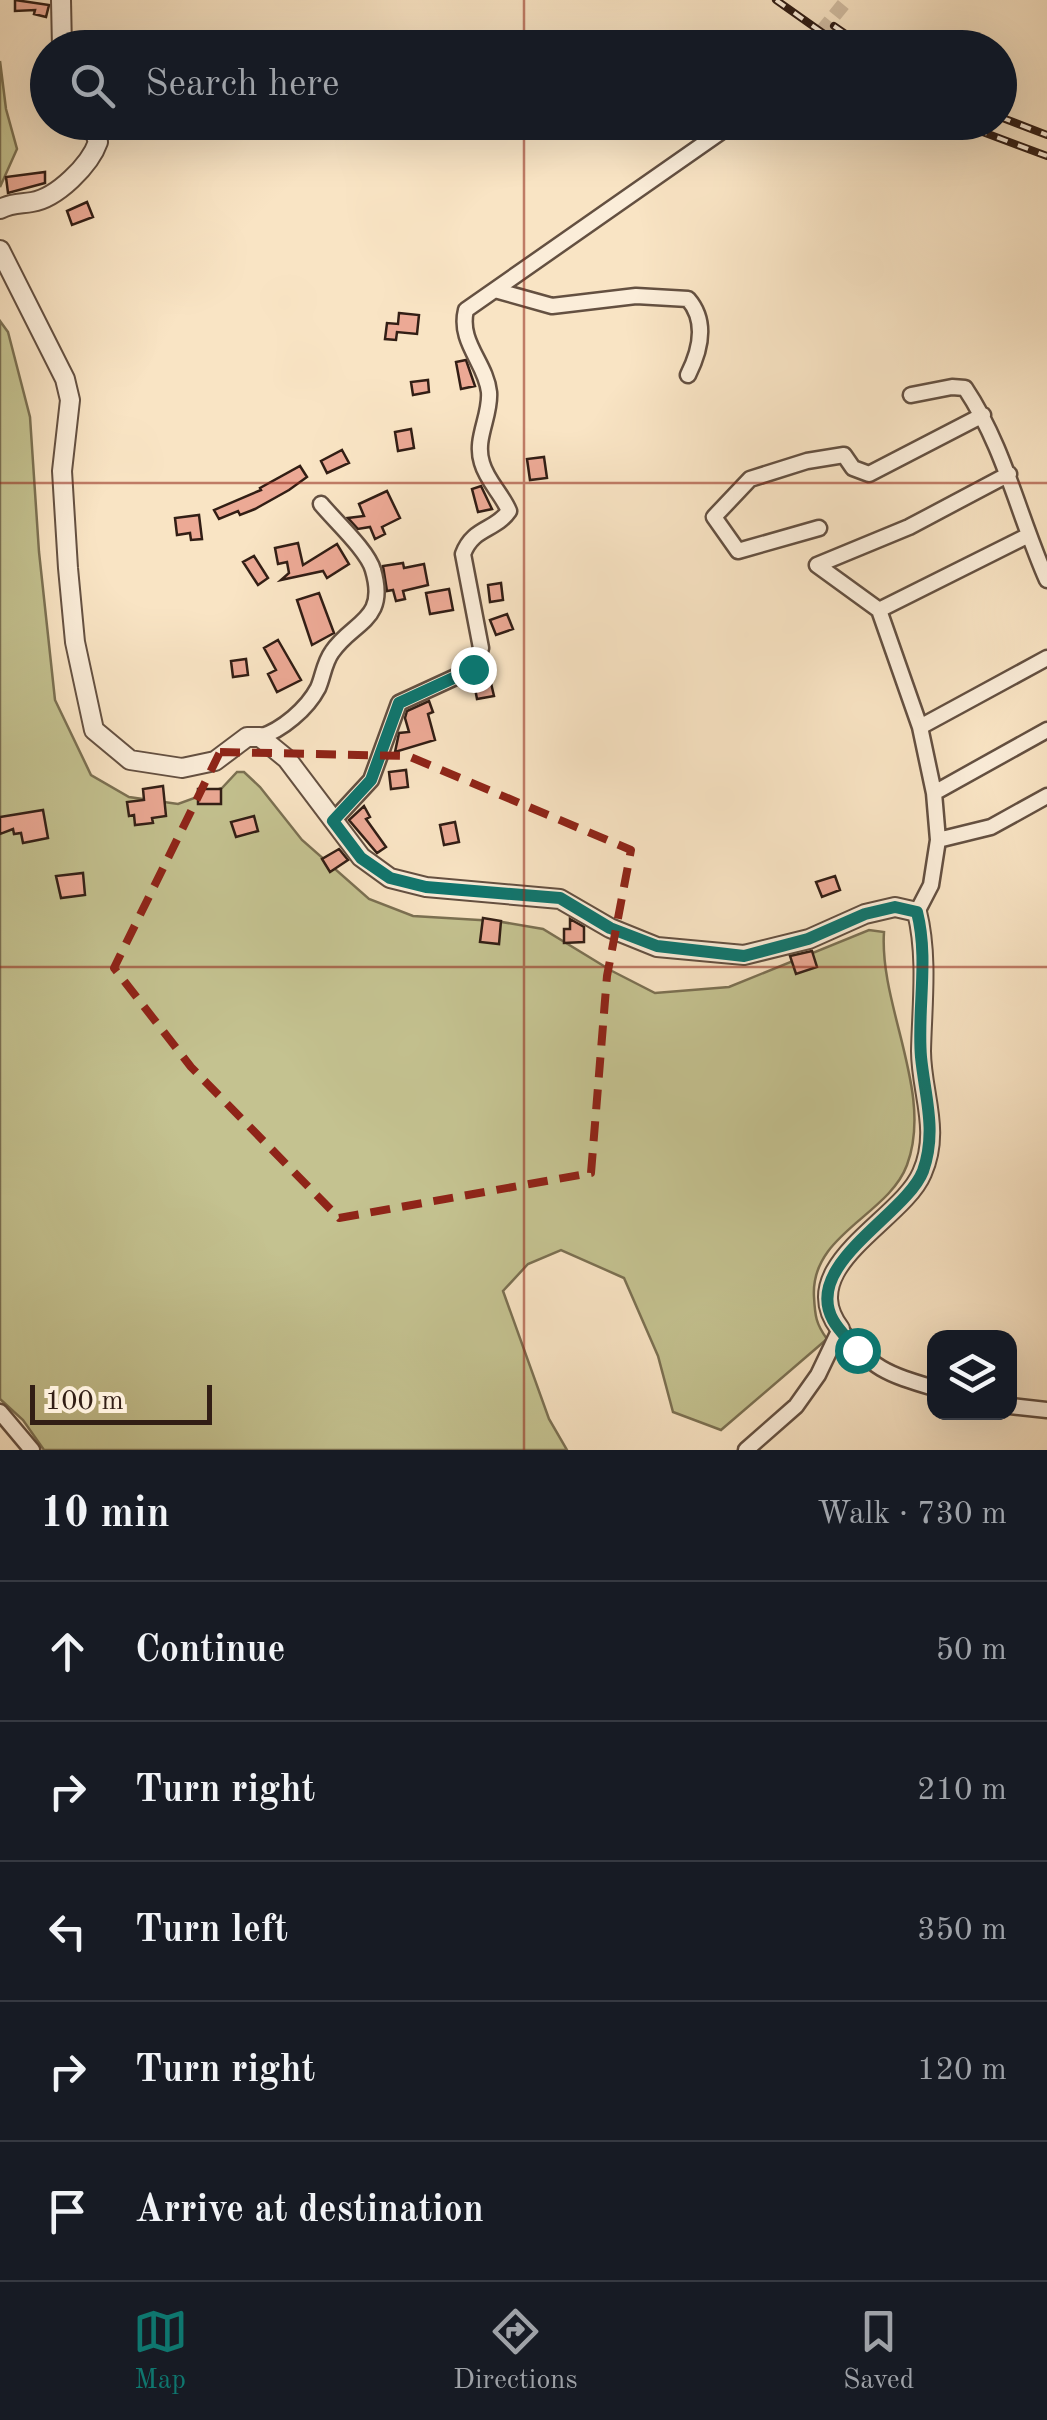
<!DOCTYPE html>
<html lang="en">
<head>
<meta charset="utf-8">
<style>
	body { margin:0; font-family:"Old Standard TT",serif; background:#20242c; color:#f1f3f6 }
	.controls { position:absolute; right:30px; bottom:30px; display:grid; overflow:hidden; border-radius:20px; box-shadow:0 10px 40px #0002 }
	.controls button { width:90px; height:90px; display:grid; place-items:center; padding:0; border:0; border-bottom:2px solid #363941; background:#171b24; color:#f1f3f6; font:50px sans-serif }
	.scale { position:absolute; left:30px; bottom:25px; width:182px; box-sizing:border-box; padding-left:10px; border:5px solid #321e15; border-top:0; font-size:28px; line-height:35px; white-space:nowrap; color:#321e15; -webkit-text-stroke:8px #fbedd9; paint-order:stroke }
	.stop { position:absolute; width:30px; height:30px; margin:-22px; border:8px solid #0f766e; border-radius:50%; background:#fff }
	.stop.end { background:#0f766e; border-color:#fff; box-shadow:0 2px 10px #0008 }
	.list { margin:0; padding:0; list-style:none }
	h2 { display:flex; justify-content:space-between; align-items:center; height:130px; margin:0; padding:0 40px; font-size:42px }
	h2 small { font-size:32px; font-weight:400; color:#9ea1a6 }
	.list li { display:grid; grid-template-columns:65px 1fr auto; gap:30px; align-items:center; box-sizing:border-box; height:140px; padding:0 40px; border-top:2px solid #363941 }
	.list b { display:block; font-size:38px; white-space:nowrap }
	.list em { font-size:32px; font-style:normal; color:#9ea1a6 }
	.icon { flex:none; width:55px; height:55px; fill:none; stroke:currentColor; stroke-width:2; stroke-linecap:round; stroke-linejoin:round }
	.map { position:relative; flex:none; width:1047px; height:1450px; overflow:hidden }
	.search { position:absolute; background:#171b24; box-shadow:0 10px 40px #0002; left:30px; right:30px; top:30px; height:110px; display:flex; align-items:center; gap:25px; box-sizing:border-box; padding:0 35px; border-radius:55px; color:#9ea1a6; font-size:38px }
	.sheet { height:830px; background:#171b24 }
	nav { display:flex; justify-content:space-around; align-items:center; box-sizing:border-box; height:140px; border-top:2px solid #363941; background:#171b24; font-size:28px; color:#9ea1a6 }
	nav a { display:grid; justify-items:center; gap:5px }
	nav .on { color:#0f766e }
	.map>svg:first-child { display:block }
</style>
</head>
<body>
<div class="map">
<svg width="1047" height="1450" viewBox="0 0 1047 1450">
	<rect width="100%" height="100%" fill="#f9e4c4"/>
	<filter id="stains"><feTurbulence type="fractalNoise" baseFrequency=".002" numOctaves="4"/><feColorMatrix values="0 0 0 0 .2 0 0 0 0 .09 0 0 0 0 .02 0 0 0 .5 -.17"/></filter>
	<radialGradient id="worn" r=".72"><stop offset=".6" stop-color="#630" stop-opacity="0"/><stop offset="1" stop-color="#630" stop-opacity=".3"/></radialGradient>
	<!-- green -->
	<path fill="#c4c290" stroke="#7b7052" stroke-width="2.5" d="M0,61l6,48 11,40 -17,38z
		M0,321l8,11 22,85 9,135 16,148 36,75 38,22 49,7 44,-16 15,-16h7l16,15 42,53 67,59 44,17 83,5 47,8 69,42 43,22 74,-6 140,-57 15,2c-5,74 50,161 23,233 -19,51 -97,69 -93,132 1,19 2,27 13,42l-106,91 -48,-18 -15,-56 -34,-78 -63,-28 -33,14 -25,27 46,128 18,31h-523l-21,-30 -23,-21z"/>
	<!-- building -->
	<path fill="#eca995" stroke="#321e15" stroke-width="2.5" d="M15,0l34,5 -3,12 -12,-3 1,-4 -20,1z
		M45,172v11l-37,10 -2,-16z
		M87,202l6,15 -21,8 -5,-14z
		M399,313l20,2 -2,19 -20,-2 -1,8 -11,-1 2,-16 11,1z
		M466,360l9,26 -14,3 -5,-27z
		M428,380l1,12 -16,3 -2,-13z
		M411,429l3,19 -16,3 -3,-19z
		M342,450l7,13 -22,10 -6,-12z
		M544,457l3,21 -17,2 -3,-21z
		M300,466l7,11 -18,13 -34,19 -15,6 -2,-4 -19,8 -5,-9 47,-20 -1,-2z
		M481,486l11,23 -14,3 -6,-23z
		M387,491l13,27 -18,9 3,7 -10,5 -5,-12 -12,2 -10,-11 16,-2 -5,-12z
		M199,515l3,24 -11,1 -1,-7 -13,2 -2,-17z
		M298,543l5,22 34,-21 12,20 -22,14 -4,-7 -42,9 8,-7 -2,-11 -9,2 -3,-16z
		M254,556l14,22 -10,7 -15,-23z
		M403,563l1,5 20,-4 4,21 -25,6 2,8 -9,2 -3,-11 -6,1 -4,-25z
		M501,583l2,17 -13,2 -2,-17z
		M449,589l4,21 -23,4 -4,-21z
		M319,593l15,40 -22,12 -15,-45z
		M507,614l6,15 -17,6 -6,-15z
		M278,640l23,40 -24,12 -9,-18 8,-4 -12,-22z
		M246,659l2,16 -15,2 -2,-16z
		M490,679l4,17 -17,3 -3,-16z
		M429,701l4,11 -5,2 7,26 -40,12 4,-19 10,-1 -4,-14 2,-7z
		M406,770l2,17 -17,2 -2,-17z
		M163,786l3,30 -14,2 1,5 -18,2 -1,-10 -5,1 -2,-14 17,-2 -1,-11z
		M198,789h23v15h-23z
		M364,806l6,11 -4,2 20,28 -9,6 -28,-33z
		M43,810l5,28 -25,5 -2,-10 -7,1 -1,-5 -13,5v-17z
		M254,816l4,15 -22,6 -5,-15z
		M455,822l4,20 -15,3 -4,-20z
		M339,849l9,11 -18,12 -8,-13z
		M83,873l2,22 -24,3 -5,-22z
		M835,876l5,14 -18,7 -6,-15z
		M483,918l18,3 -2,23 -19,-2z
		M570,919l14,8v15l-20,1v-14h6z
		M812,951l5,16 -21,7 -6,-18z"/>
	<g fill="none" stroke-linecap="round" stroke-linejoin="round">
		<!-- minor-tunnel -->
		<path stroke="#d1bca1" stroke-width="14" stroke-dasharray="14 7" stroke-linecap="butt" d="M808,48l39,-48"/>
		<defs>
			<path id="minor" d="M495,290l57,16 84,-10 52,3c20,23 12,52 0,76
				M911,395l41,-8 13,1c39,58 54,129 82,192
				M819,528l-81,23 -24,-34 36,-38 57,-18 37,-6 9,13 16,6 114,-59
				M817,565l62,45 41,117 14,66 4,47 -7,45 -14,27
				M817,565l92,-38 100,-53
				M879,610l148,-74
				M920,727l127,-69
				M260,737c22,-7 47,-28 58,-49 5,-11 6,-25 14,-36 21,-31 56,-31 41,-82 -5,-19 -38,-49 -52,-66
				M934,793l113,-63
				M333,821l38,-41 28,-77 74,-34 8,-21 -18,-94c10,-27 32,-23 46,-43 -7,-17 -22,-30 -27,-48 -8,-24 9,-47 7,-71 -3,-29 -31,-50 -23,-82l269,-188
				M938,840l53,-13 56,-31
				M1010,1406l37,4
				M0,1412l32,38
				M746,1450l50,-44 22,-31 22,-46c32,40 47,45 94,59"/>
			<path id="tertiary" d="M61,0l1,48
				M0,209c11,-6 20,-5 32,-7 25,-4 58,-37 66,-60l-7,-20
				M0,250l65,129 5,21 -8,71 6,97 7,74 19,88 36,30 52,8 33,-7 32,-24h13l27,22 74,98 29,21 36,9 134,12 50,29 47,19 87,8 65,-16 56,-25 30,-7 22,5c11,44 5,94 4,139 0,42 20,79 1,122 -20,48 -130,93 -82,156"/>
		</defs>
		<!-- minor casing -->
		<use href="#minor" stroke="#645041" stroke-width="19"/>
		<!-- tertiary casing -->
		<use href="#tertiary" stroke="#645041" stroke-width="22"/>
		<!-- minor -->
		<use href="#minor" stroke="#fbedd9" stroke-width="14"/>
		<!-- tertiary -->
		<use href="#tertiary" stroke="#fbedd9" stroke-width="18"/>
		<defs>
			<path id="rail" d="M776,0l68,48
				M834,26l32,22
				M1000,117l47,18
				M956,122l91,34"/>
		</defs>
		<!-- rail casing -->
		<use href="#rail" stroke="#321e15" stroke-width="8"/>
		<!-- rail -->
		<use href="#rail" stroke="#fbedd9" stroke-width="4" stroke-dasharray="11" stroke-linecap="butt"/>
	</g>
	<g fill="none" stroke-linecap="round" stroke-linejoin="round">
		<!-- route -->
		<path stroke="#0f766e" stroke-width="12" d="M473,669l-74,34 -28,77 -38,41 28,37 29,20 36,9 134,11 50,30 47,18 87,10 64,-17 57,-25 30,-7 22,5c12,47 0,98 4,145 4,40 16,74 2,114 -17,44 -121,93 -90,149 6,11 17,21 24,30"/>
	</g>
	<!-- marked area -->
	<path fill="none" stroke="#8f2418" stroke-width="8" stroke-dasharray="20 12" stroke-linejoin="round" d="M220,752l188,4 223,94 -24,126 -16,197 -252,45 -148,-151 -77,-99z"/>
	<!-- grid -->
	<path fill="none" stroke="#8f2418" stroke-width="2.5" stroke-opacity="0.55" d="M524,0v48M524,122v1328M0,483h1047M0,967h1047"/>
	<rect width="100%" height="100%" filter="url(#stains)"/>
	<rect width="100%" height="100%" fill="url(#worn)"/>
</svg>
<div class="controls">
<button><svg class="icon" aria-label="layers" viewBox="0 0 24 24"><path d="M12 4l9 5-9 5-9-5zM3 14l9 5 9-5"/></svg></button>
</div>
<div class="scale">100 m</div>
<div class="stop" style="left:857px;top:1350px"></div>
<div class="stop end" style="left:473px;top:669px"></div>
<div class="search"><svg class="icon" aria-label="search" viewBox="0 0 24 24"><circle cx="10" cy="10" r="6"/><path d="M15 15l6 6"/></svg>Search here</div>
</div>
<section class="sheet">
<h2>10 min<small>Walk · 730 m</small></h2>
<ul class="list">
<li><svg class="icon" aria-label="ahead" viewBox="0 0 24 24"><path d="M12 20V5M6 11l6-6 6 6"/></svg><div><b>Continue</b></div><em>50 m</em></li>
<li><svg class="icon" aria-label="right" viewBox="0 0 24 24"><path d="M7 20v-9h11M14 6l5 5-5 5"/></svg><div><b>Turn right</b></div><em>210 m</em></li>
<li><svg class="icon" aria-label="left" viewBox="0 0 24 24"><path d="M17 20v-9H6M10 6l-5 5 5 5"/></svg><div><b>Turn left</b></div><em>350 m</em></li>
<li><svg class="icon" aria-label="right" viewBox="0 0 24 24"><path d="M7 20v-9h11M14 6l5 5-5 5"/></svg><div><b>Turn right</b></div><em>120 m</em></li>
<li><svg class="icon" aria-label="arrive" viewBox="0 0 24 24"><path d="M6 21V4h12l-3 4 3 4H6"/></svg><div><b>Arrive at destination</b></div></li>
</ul>
</section>
<nav>
<a class="on"><svg class="icon" aria-label="map" viewBox="0 0 24 24"><path d="M3 6l6-2 6 2 6-2v14l-6 2-6-2-6 2zM9 4v14M15 6v14"/></svg>Map</a>
<a><svg class="icon" aria-label="directions" viewBox="0 0 24 24"><path d="M12 3l9 9-9 9-9-9zM9 14v-3h6M13 9l2 2-2 2"/></svg>Directions</a>
<a><svg class="icon" aria-label="saved" viewBox="0 0 24 24"><path d="M7 4h10v16l-5-4-5 4z"/></svg>Saved</a>
</nav>
</body>
</html>
